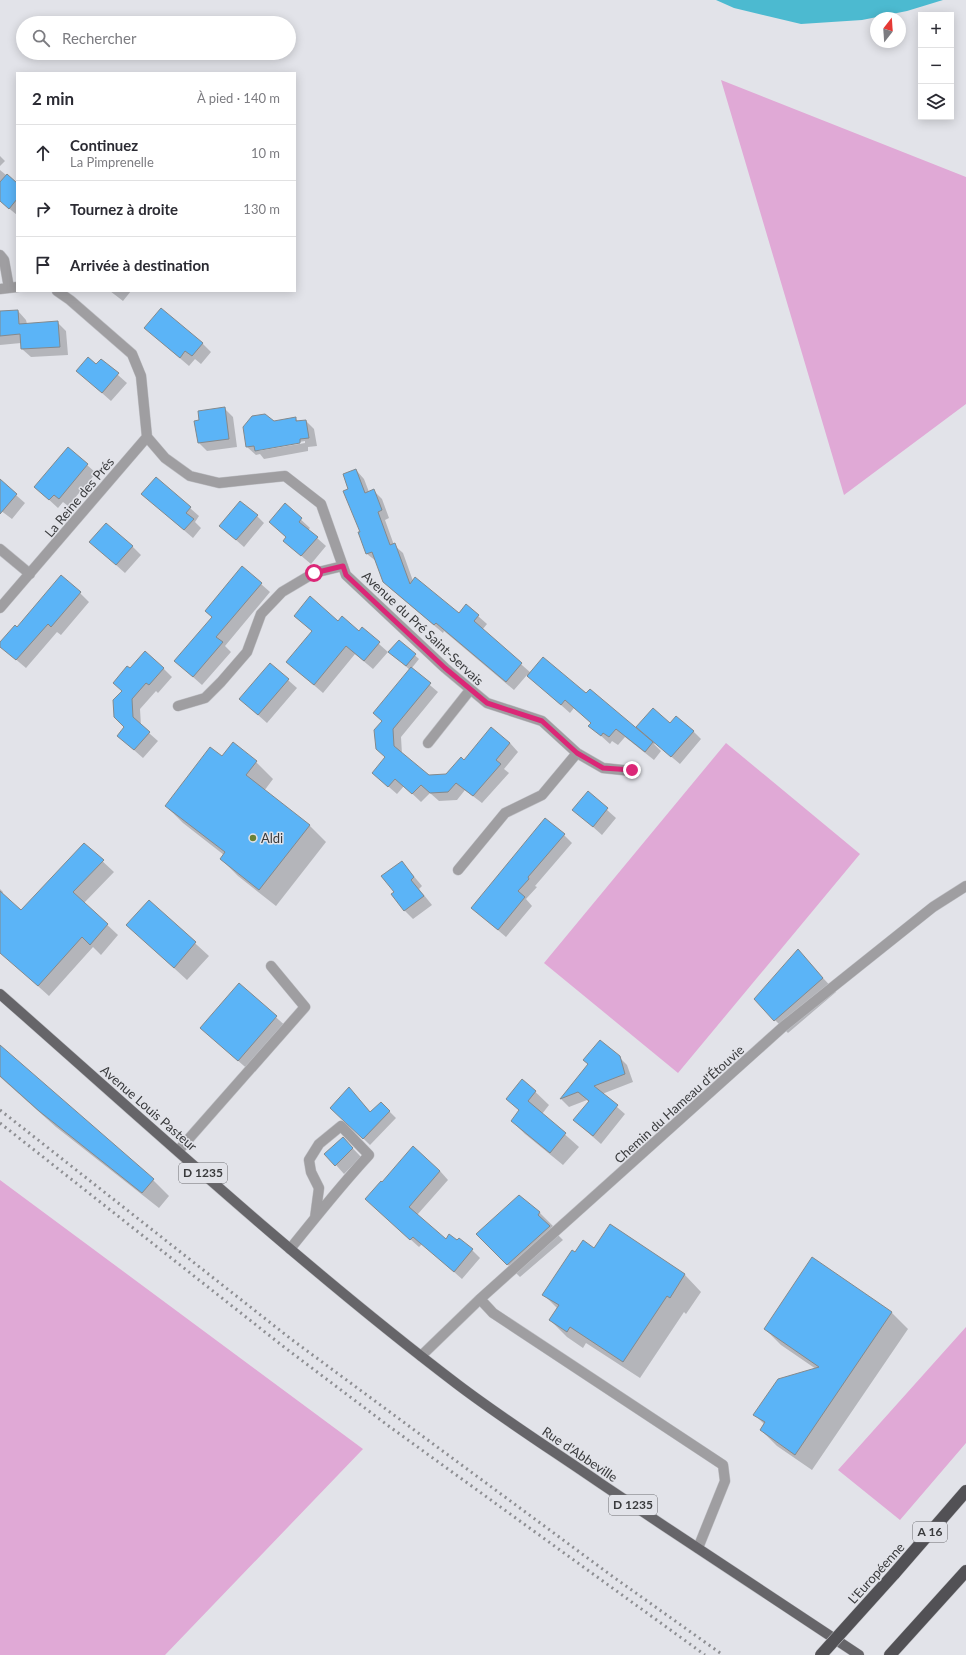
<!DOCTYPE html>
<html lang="fr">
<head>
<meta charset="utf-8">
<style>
	body { margin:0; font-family:Lato,sans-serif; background:#f7f7f7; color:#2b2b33 }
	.controls { position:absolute; right:12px; top:12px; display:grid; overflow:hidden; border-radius:0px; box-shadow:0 2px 10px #0003 }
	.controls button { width:36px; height:36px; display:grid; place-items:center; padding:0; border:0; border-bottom:1px solid #e1e1e2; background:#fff; color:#2b2b33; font:20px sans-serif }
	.compass { position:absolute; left:870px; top:12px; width:36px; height:36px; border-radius:50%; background:#fff; box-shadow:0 2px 10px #0003; rotate:17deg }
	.stop { position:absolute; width:12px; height:12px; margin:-9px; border:3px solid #db2777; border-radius:50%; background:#fff }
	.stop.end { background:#db2777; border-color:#fff; box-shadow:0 1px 4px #0008 }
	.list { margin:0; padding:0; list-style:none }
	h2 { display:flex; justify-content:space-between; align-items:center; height:52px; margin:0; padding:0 16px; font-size:17px }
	h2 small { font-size:13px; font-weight:400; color:#7c7c81 }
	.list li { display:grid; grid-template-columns:26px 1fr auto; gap:12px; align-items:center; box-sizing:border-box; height:56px; padding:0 16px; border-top:1px solid #e1e1e2 }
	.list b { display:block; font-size:15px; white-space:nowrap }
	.list p { margin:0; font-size:13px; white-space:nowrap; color:#7c7c81 }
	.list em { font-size:13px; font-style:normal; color:#7c7c81 }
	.icon { flex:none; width:22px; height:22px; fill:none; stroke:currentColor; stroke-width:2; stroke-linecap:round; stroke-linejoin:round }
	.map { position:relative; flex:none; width:966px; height:1655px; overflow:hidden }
	.search { position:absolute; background:#fff; box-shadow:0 2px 10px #0003; left:16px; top:16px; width:280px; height:44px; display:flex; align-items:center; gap:10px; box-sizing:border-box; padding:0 14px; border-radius:22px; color:#7c7c81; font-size:15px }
	.panel { position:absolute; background:#fff; box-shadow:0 2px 10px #0003; left:16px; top:72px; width:280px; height:220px; border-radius:0px }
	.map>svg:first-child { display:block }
</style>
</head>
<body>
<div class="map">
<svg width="966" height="1655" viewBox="0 0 966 1655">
	<rect width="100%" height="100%" fill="#e2e3e9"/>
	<!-- green -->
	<path fill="#e0a9d6" d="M721,80l245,97v227l-122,91z
		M726,743l134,111 -182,219 -134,-110z
		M0,1180l363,269 -198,206h-165z
		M966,1327v116l-66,77 -62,-50z"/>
	<!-- water -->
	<path fill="#4cbad0" d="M716,0h227l-36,11 -45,9 -61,4 -67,-16z"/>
	<!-- shadow -->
	<path fill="#0003" fill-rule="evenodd" d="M0,156l5,5 -5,5z
		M0,170l17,14v31l-17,-14z
		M110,291h21l-8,10z
		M18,311l8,9 1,4 30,-2 9,9 2,24 -37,2 -9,-8 -1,-6 -21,2v-33z
		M154,336l48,7 9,9 -10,12 -6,-5 -6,7z
		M101,360l26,23 -16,18 -34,-30 20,-5z
		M224,408l9,9 4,30 -30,4 -8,-8 1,-22z
		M295,418l4,4 7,-1 8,8 3,17 -9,1v4l-44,8 -4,-5 -4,1 -9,-8 27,-25zM305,441v2l-47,8 -2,-1z
		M68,448l28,25 -28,33 -5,-4 -5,6 -23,-21z
		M356,470l8,9 5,13 5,-1 8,8 7,19 -4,2 9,25 9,8 10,28 46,34 19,1 9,8 -5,6 49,43 55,22 58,40 26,-11 23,7 8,8 -21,25 -25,-21 -1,1 7,7 -7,9 -29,-23 -7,8 -6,-4 -2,3 -20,-18 2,-3 -18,-15 -4,5 -43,-38 -13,15 -70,-59 -1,2 -51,-43 -8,-8 -8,-21 -9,-7 -17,-64z
		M156,478l43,38 -4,6 6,6 -8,10 -51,-44z
		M0,481l25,22 -13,16 -12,-9z
		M285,505l25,23 -2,2 18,16 -15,18 -18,-15 -6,-11 -17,-16z
		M257,516l7,7 -20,24 -24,-21z
		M90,542l42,4 9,9 -16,18z
		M261,584l9,8 -45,54 6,6 -29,33 -27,-24z
		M80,593l9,9 -28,33 -4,-3 -31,36 -26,-22v-3l17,-15z
		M295,616l44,6 20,10 3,-3 26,23 -15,17 -18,-15 -32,39 -36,-31 26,-30z
		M399,641l20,18 -8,10 27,23 -37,45 1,17 26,22 19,-1 17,-14 46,-18 8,9 -14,17 5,4 -27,30 -17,-13 -8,10 -18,1 -9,-8 -9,9 -17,-16 -7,8 -15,-13 4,-24 -3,-36 27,-51 -16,-14z
		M270,664l27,24 -30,35 -27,-24z
		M163,668l9,9 -14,16 -2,-2 -16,18 1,17 17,15 -15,17 -25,-22 7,-9 -3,-36 8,-22z
		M233,744l23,18 17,17 -9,12 45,34 17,17 -50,64 -38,-30 -17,-17 3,-4 -41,-32 -17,-17 56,-48z
		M588,793l28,25 -14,17 -28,-25z
		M564,835l8,8 -37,43 2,1 -11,12 6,7 -26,31 -34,-29z
		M84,844l30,28 -30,31 34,32 -17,20 -8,-8 -44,49 -49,-44v-63l3,3 -1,2 19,17z
		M402,862l20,24 -3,3 13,16 -19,14 -8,-8 -10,-18z
		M149,901l60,55 -22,24 -60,-55z
		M798,951l38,41 -48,41 -13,-13z
		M239,984l50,45 -38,43 -37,-32z
		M0,1046l153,134 16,16 -10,12 -103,-81 -56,-50z
		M619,1057l8,8 6,17 -31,12 23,20 -24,30 -27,-24 15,-18 -2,-2 -18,7 -8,-8 28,-34z
		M523,1080l26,25 -7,9 37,33 -16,18 -38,-31 -13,-13 8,-10 -13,-12z
		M355,1095l16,18 10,-10 15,15 -26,27 -38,-37z
		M343,1138l18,19 -17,17 -8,-9z
		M440,1171l8,9 -31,35 29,25 26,10 8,8 -18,21 -40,-35 -3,3 -45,-40z
		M519,1196l21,17 13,13 -2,2 12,12 -43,37 -43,-43z
		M611,1225l74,50 16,17 -15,22 -2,-2 -44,66 -54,-35 -3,5 -16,-11 -17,-17 8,-11 -14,-14 31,-42 19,-4z
		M891,1312l17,17 -96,141 -35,-24 -16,-16 3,-6 -9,-9 61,-46 -35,-24 -16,-16z"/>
	<!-- building -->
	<path fill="#5bb4f7" stroke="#84898c" d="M7,174l10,9v16l-8,10 -9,-8v-19z
		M161,308l42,35 -11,13 -7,-5 -5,7 -36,-30z
		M18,310l1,14 39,-3 2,26 -39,2 -1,-15 -20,2v-25z
		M88,357l8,7 5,-5 18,14 -17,20 -26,-22z
		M225,407l4,32 -31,4 -4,-22 5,-1 -1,-9z
		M265,414l9,7 22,-4v4l10,-1 3,18 -9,1v4l-45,8 -1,-5 -8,1 -3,-20 9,-11z
		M68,447l20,17 -29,35 -5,-4 -5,5 -15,-13z
		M356,469l9,24 9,-4 8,21 -4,2 12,33 5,-2 15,41 5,-7 44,36 7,-9 13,11 -5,6 48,42 -16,19 -70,-59 -2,2 -51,-43 -11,-30 -6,2 -8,-22h2l-17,-41 5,-2 -5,-15z
		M156,477l35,30 -5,6 8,6 -10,11 -43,-36z
		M0,479l17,15 -17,20z
		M240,501l18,14 -22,25 -17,-14z
		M285,503l17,15 -3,4 19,15 -17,19 -18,-15 3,-4 -17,-15z
		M106,523l27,23 -17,19 -27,-23z
		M242,566l20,17 -46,54 7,5 -30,35 -19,-16 38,-44 -7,-6z
		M61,575l20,17 -30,35 -3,-3 -32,36 -16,-13v-5l15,-17 2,2z
		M310,596l28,25 4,-5 17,15 3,-4 18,15 -16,19 -18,-15 -32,39 -28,-23 26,-31 -18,-15z
		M399,640l17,14 -10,12 -18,-14z
		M145,651l19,17 -15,17 -3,-2 -14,16 1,18 17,15 -16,18 -17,-14 7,-9 -10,-10 -1,-17 9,-9 -9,-8 14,-17 3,2z
		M543,657l43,36 4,-4 63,53 -8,10 -29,-23 -7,8 -6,-4 -2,3 -13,-10 3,-3 -26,-23 -4,5 -34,-29z
		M270,663l19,16 -31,36 -19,-16z
		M411,667l20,16 -38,46 1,17 35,29 17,-1 15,-17 3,3 27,-33 19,16 -14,17 5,4 -28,32 -17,-13 -8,9 -18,1 -9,-8 -9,9 -17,-15 -7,8 -16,-14 13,-16 -9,-8 -2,-19 8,-9 -9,-8z
		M653,708l17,15 6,-7 18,15 -23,26 -35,-30z
		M233,742l24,19 -11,14 64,50 -51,65 -39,-31 5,-7 -60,-46 45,-59 12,9z
		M588,791l20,17 -15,19 -21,-17z
		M545,818l20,16 -37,43 1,2 -11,12 7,6 -27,33 -27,-22z
		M84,843l20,17 -31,32 35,32 -18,21 -8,-8 -44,49 -38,-33v-62l21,19z
		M402,861l12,16 -3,3 13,16 -20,15 -13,-17 3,-2 -13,-16z
		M149,900l47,42 -22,26 -48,-43z
		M798,949l25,29 -49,43 -20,-22z
		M239,983l38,33 -39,45 -38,-33z
		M600,1040l20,16 5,18 -31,12 24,19 -25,31 -20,-16 16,-19 -11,-9 -18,7 28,-35 -5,-4z
		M0,1045l154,134 -12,14 -103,-82 -39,-35z
		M522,1079l14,12 -8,10 38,32 -16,20 -39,-32 8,-11 -13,-11z
		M349,1087l21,25 11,-10 9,9 -27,28 -33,-31z
		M343,1137l10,11 -18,18 -11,-12z
		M413,1146l27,25 -31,36 37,32 3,-5 8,6 2,-2 14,11 -19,23 -41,-35 -3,3 -45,-41 16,-18 1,1z
		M519,1195l21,17 -2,3 12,11 -43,39 -31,-31z
		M610,1224l75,50 -15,24 -3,-2 -44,66 -53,-35 -3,5 -18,-12 10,-15 -17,-10 30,-45 3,2 8,-12 11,8z
		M812,1257l80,55 -97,143 -35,-25 5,-8 -12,-7 25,-36 41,-12 -55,-38z"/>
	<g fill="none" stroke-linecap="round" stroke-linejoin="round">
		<defs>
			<path id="minor" d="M0,255l4,5 5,28
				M0,289l17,-2
				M57,291l13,9 62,54 9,22 6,61 18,21 25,18 29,7 66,-7 36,28 25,71 99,93 42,35 55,18 35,32 26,15 29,3
				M0,549l30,25
				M0,608l147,-171
				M178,706l27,-8 16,-16 26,-30 14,-38 21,-22 32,-19 29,-7
				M428,743l42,-53
				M458,870l47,-57 37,-18 35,-42
				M178,1151l127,-144 -34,-41
				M290,1249c26,-32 51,-64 79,-94l-28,-29 -22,18 -10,16 2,12 8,16 -4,30
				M480,1299l13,14 230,152 2,16 -27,67
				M421,1356l59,-57 304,-273 149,-119 33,-21"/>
			<path id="major" d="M0,994c150,132 297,268 457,390 46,35 95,66 143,99 86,58 173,115 259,172"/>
			<path id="highway" d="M894,1574l72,-83
				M890,1655l76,-84"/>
		</defs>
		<!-- minor casing -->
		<use href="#minor" stroke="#c0c1c6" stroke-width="11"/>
		<!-- major casing -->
		<use href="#major" stroke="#c0c1c6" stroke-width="11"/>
		<!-- highway casing -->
		<use href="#highway" stroke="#c0c1c6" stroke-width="13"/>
		<!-- minor -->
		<use href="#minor" stroke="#9f9ea1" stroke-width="10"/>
		<!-- major -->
		<use href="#major" stroke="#666569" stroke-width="10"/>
		<!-- highway -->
		<use href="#highway" stroke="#525155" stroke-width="12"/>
		<!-- rail -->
		<path stroke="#8e8f93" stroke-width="3" stroke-dasharray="2 4" stroke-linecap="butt" d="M0,1110l291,229 321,237 111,79
			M0,1123l284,224 106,80 315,228"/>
		<defs>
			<path id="highway-bridge" d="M821,1655l73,-81"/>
		</defs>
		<!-- highway-bridge casing -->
		<use href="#highway-bridge" stroke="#c0c1c6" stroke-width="13" stroke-linecap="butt"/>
		<!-- highway-bridge -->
		<use href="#highway-bridge" stroke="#525155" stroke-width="12"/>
	</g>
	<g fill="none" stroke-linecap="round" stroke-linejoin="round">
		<!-- route -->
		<path stroke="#db2777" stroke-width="5" d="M314,573l29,-7 3,9 35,33 64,60 42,35 55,18 35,32 26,15 29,2"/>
	</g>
	<!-- markers -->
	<circle fill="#6a8235" stroke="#e2e3e9" stroke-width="1.5" cx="253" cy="838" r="4"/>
	<g text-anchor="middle" stroke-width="3" stroke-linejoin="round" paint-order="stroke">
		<!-- shield labels -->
		<g fill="#e2e3e9" stroke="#6c6d70" stroke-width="1">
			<rect x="179" y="1163" width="48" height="20" rx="3"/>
			<rect x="609" y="1495" width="48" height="20" rx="3"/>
			<rect x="913" y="1522" width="34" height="20" rx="3"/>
		</g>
		<g font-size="12" font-weight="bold" fill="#393a3c">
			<text x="203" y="1177">D 1235</text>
			<text x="633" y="1509">D 1235</text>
			<text x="930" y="1536">A 16</text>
		</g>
		<!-- street labels -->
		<g font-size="13" fill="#393a3c" stroke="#e2e3e9">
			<text transform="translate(79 497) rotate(-50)" y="5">La Reine des Prés</text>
			<text transform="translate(423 628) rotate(43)" y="5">Avenue du Pré Saint-Servais</text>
			<text transform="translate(679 1104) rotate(-42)" y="5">Chemin du Hameau d'Étouvie</text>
			<text transform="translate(149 1108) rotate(41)" y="5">Avenue Louis Pasteur</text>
			<text transform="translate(580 1454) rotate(34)" y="5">Rue d'Abbeville</text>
			<text transform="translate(876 1573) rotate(-48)" y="5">L'Européenne</text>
		</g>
		<!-- poi labels -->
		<g font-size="13" fill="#393a3c" stroke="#e2e3e9" text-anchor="start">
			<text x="261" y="843">Aldi</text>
		</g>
	</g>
</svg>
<div class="controls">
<button>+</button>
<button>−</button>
<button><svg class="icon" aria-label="layers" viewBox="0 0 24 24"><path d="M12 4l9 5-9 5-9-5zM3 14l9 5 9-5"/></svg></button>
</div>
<svg class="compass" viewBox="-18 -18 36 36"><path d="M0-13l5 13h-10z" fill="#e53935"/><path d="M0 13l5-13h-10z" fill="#7c7c81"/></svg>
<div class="stop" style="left:314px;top:573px"></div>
<div class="stop end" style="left:632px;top:770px"></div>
<div class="search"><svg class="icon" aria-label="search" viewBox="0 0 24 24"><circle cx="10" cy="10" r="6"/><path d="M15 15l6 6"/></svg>Rechercher</div>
<section class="panel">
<h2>2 min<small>À pied · 140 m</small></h2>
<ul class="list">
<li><svg class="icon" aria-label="ahead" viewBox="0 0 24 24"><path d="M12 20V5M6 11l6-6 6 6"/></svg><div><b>Continuez</b><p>La Pimprenelle</p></div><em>10 m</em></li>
<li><svg class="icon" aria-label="right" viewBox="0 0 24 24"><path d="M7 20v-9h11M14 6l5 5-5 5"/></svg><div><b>Tournez à droite</b></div><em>130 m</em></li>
<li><svg class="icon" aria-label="arrive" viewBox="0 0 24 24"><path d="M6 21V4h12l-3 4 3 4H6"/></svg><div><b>Arrivée à destination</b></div></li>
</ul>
</section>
</div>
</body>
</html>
